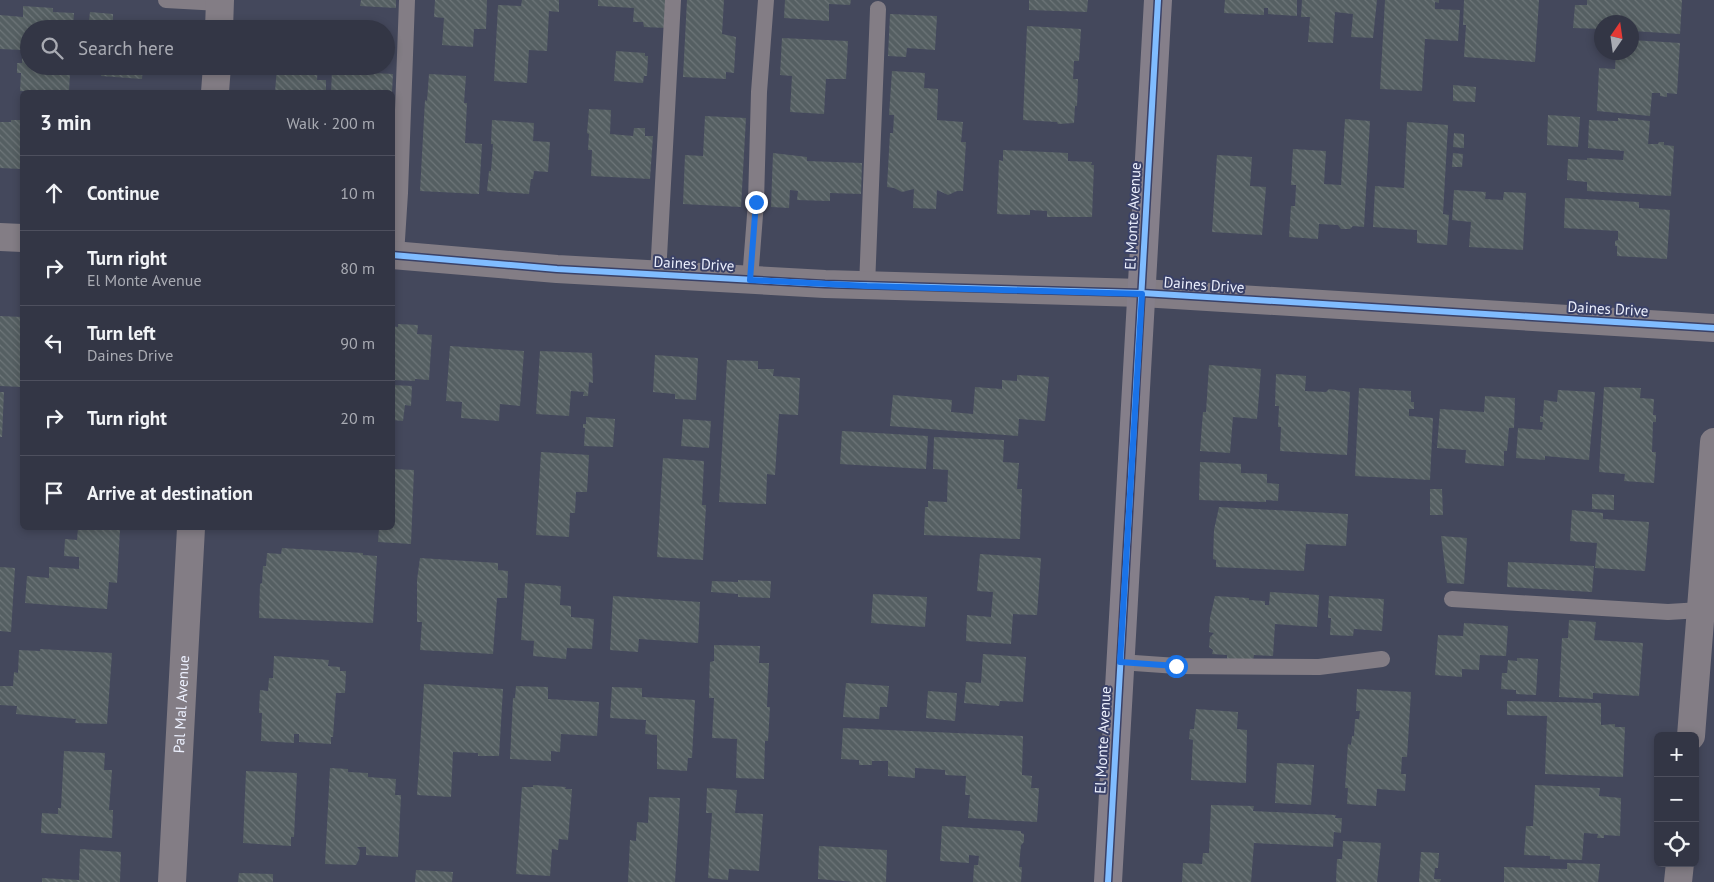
<!DOCTYPE html>
<html lang="en">
<head>
<meta charset="utf-8">
<style>
	body { margin:0; font-family:"PT Sans",sans-serif; background:#3b3e4c; color:#f1f3f6 }
	.controls { position:absolute; right:15px; bottom:15px; display:grid; overflow:hidden; border-radius:8px; box-shadow:0 2px 8px #0003 }
	.controls button { width:45px; height:45px; display:grid; place-items:center; padding:0; border:0; border-bottom:1px solid #4e505e; background:#333645; color:#f1f3f6; font:25px sans-serif }
	.compass { position:absolute; left:1594px; top:15px; width:45px; height:45px; border-radius:50%; background:#333645; box-shadow:0 2px 8px #0003; rotate:13deg }
	.stop { position:absolute; width:15px; height:15px; margin:-11px; border:4px solid #1a73e8; border-radius:50%; background:#fff }
	.stop.end { background:#1a73e8; border-color:#fff; box-shadow:0 1px 5px #0008 }
	.list { margin:0; padding:0; list-style:none }
	h2 { display:flex; justify-content:space-between; align-items:center; height:65px; margin:0; padding:0 20px; font-size:21px }
	h2 small { font-size:16px; font-weight:400; color:#a9abb3 }
	.list li { display:grid; grid-template-columns:32px 1fr auto; gap:15px; align-items:center; box-sizing:border-box; height:75px; padding:0 20px; border-top:1px solid #4e505e }
	.list b { display:block; font-size:19px; white-space:nowrap }
	.list p { margin:0; font-size:16px; white-space:nowrap; color:#a9abb3 }
	.list em { font-size:16px; font-style:normal; color:#a9abb3 }
	.icon { flex:none; width:28px; height:28px; fill:none; stroke:currentColor; stroke-width:2; stroke-linecap:round; stroke-linejoin:round }
	.map { position:relative; flex:none; width:1714px; height:882px; overflow:hidden }
	.search { position:absolute; background:#333645; box-shadow:0 2px 8px #0003; left:20px; top:20px; width:375px; height:55px; display:flex; align-items:center; gap:12px; box-sizing:border-box; padding:0 18px; border-radius:28px; color:#a9abb3; font-size:19px }
	.panel { position:absolute; background:#333645; box-shadow:0 2px 8px #0003; left:20px; top:90px; width:375px; height:440px; border-radius:8px }
	.map>svg:first-child { display:block }
</style>
</head>
<body>
<div class="map">
<svg width="1714" height="882" viewBox="0 0 1714 882">
	<defs>
		<pattern id="building-back-hatch" width="6" height="6" patternUnits="userSpaceOnUse" patternTransform="scale(1.25)"><rect width="6" height="6" fill="#555f62"/><path d="M-1 5l2 2M0 0l6 6M5-1l2 2" fill="none" stroke="#6e7679"/></pattern>
	</defs>
	<rect width="100%" height="100%" fill="#44485c"/>
	<!-- building -->
	<path fill="url(#building-back-hatch)" d="M361,0h35v8l-36,-2z
		M435,0h52l-1,29h-12l-1,18 -31,-2 2,-27 -10,-1z
		M522,0h37v12l-10,-1 -2,40 -18,-1 -2,33 -33,-2 4,-76 23,1z
		M598,0h69l-1,28 -22,-1 -1,-5h-10l1,-14 -36,-2z
		M687,0h37l-2,34 14,3 -2,36 -8,-1v7l-43,-2z
		M785,0h66l-1,5 -21,-1v17l-45,-3z
		M1029,0h59l-1,12 -58,-2z
		M1225,0h72v16l-29,-2v-6h-4v7l-40,-2z
		M1302,0h75l-4,38 -22,-1 2,-23 -18,-2 -2,31 -25,-1 2,-25h-9z
		M1385,0h54v3l-4,-1v7l25,1 -2,31 -33,-2 -3,52 -42,-2z
		M1464,0h75l-4,62 -71,-5 2,-32h-3z
		M1587,0h95l-2,34 -48,-3v-9h-30v7l-29,-1 2,-23h12z
		M23,6l30,2v4l21,1 -1,16h-44v37h37l-1,7h5l-1,19 -49,-1 1,-18h-4v-10h5v-13l-22,-1v-34l23,2z
		M90,12l23,2v8l33,3v4h-58z
		M890,14l47,2 -2,34 -28,-2 -1,9 -18,-1z
		M1027,26l54,3 -2,32h-5l-1,18h5l-1,27h-2l-1,17 -16,1 -1,-2 -34,-2z
		M782,38l66,3 -2,38h-20l-2,35 -34,-2 2,-36 -12,-1z
		M1632,40l48,3 -3,51 -10,-1v4l-7,-1v-3h-8l-2,23 -53,-5 2,-43 16,1 1,-17h16z
		M616,51l29,2v3h3l-1,20h-3l-1,7 -29,-2z
		M103,66h40l-1,13 -41,-3z
		M277,66h41l-1,14h9v12h-51z
		M332,71l61,3 -1,18h-61z
		M892,71l33,2 -1,15 14,1 -1,31 26,2 -2,20h5l-3,49h-6l-9,4 -11,-5 -1,19 -23,-1 1,-19 -12,3 -8,-4 -7,-1 3,-54h3l1,-18h-5z
		M429,74l37,2 -2,27h3l-2,40 17,1 -3,50 -59,-3 5,-91 2,1z
		M1453,85l23,2 -1,15 -22,-1z
		M589,109l22,1 -1,24 23,2 1,-8h11v8h8l-3,43 -59,-3 1,-26h-4l1,-16 -2,-1z
		M1548,115l32,2 -2,30 -31,-2z
		M705,116l41,2 -5,89 -58,-3 2,-49 18,1z
		M1618,118l32,3 -2,23h10l1,-2h5v3l10,1 -3,50 -84,-5v-9l-20,-2 1,-21 19,1v-2l36,2 1,-9 -36,-3 1,-28 29,1z
		M1345,119l25,2 -6,106 -11,-1 -3,3h-9l-3,-4 -19,-1 -1,15 -29,-2 2,-31h4l1,-21h-5l2,-36 33,2 -2,33 17,1z
		M11,120h11v49l-22,-1v-46h11z
		M492,120l42,3 -1,18 17,1 -2,30 -14,-1 -1,8h-2l-2,15 -42,-3 2,-20h2l2,-27h-2z
		M1407,122l41,3 -5,89 6,1 -2,30 -30,-2v-13l-44,-3 2,-41 29,2z
		M1454,133l10,1v14l-11,-1z
		M1003,150l65,3v8l24,1 -1,3h3l-2,52h-45v-6l-17,-1v5l-33,-1 2,-54 4,1z
		M773,153l34,4v4l55,2 -1,31 -31,-1v8l-33,-1 1,-9 -8,-1 -1,18 -18,-1z
		M1453,153l10,1 -1,13h-10z
		M1217,155l35,2 -2,29 16,1 -4,48 -50,-3z
		M1454,190l32,2 -1,7 18,1 1,-8 22,1 -3,57 -54,-3 2,-25 -19,-2z
		M1565,198l74,4v6l31,2 -3,49 -50,-3v-10h-2v-5l3,-1v-9l-54,-3z
		M0,316l22,1v70l-22,-1z
		M398,324l20,1 -1,9 15,1 -3,45 -14,-1v2l-23,-1v-54l6,1z
		M450,346l74,5 -4,55 -20,-2 -1,17 -38,-3 1,-16 -16,-1z
		M540,351l52,2 1,30 -4,-1 -1,14h-5l1,-4 -13,-1 -2,25 -33,-2z
		M655,355l43,3 -2,42 -21,-1v-5l-22,-2z
		M727,360l31,1v8h16l-1,7 27,2 -2,37 -19,-1 -4,61 -8,-1 -1,30 -47,-2z
		M1209,365l52,4 -4,50 -24,-2 -3,36 -30,-2 3,-39h3z
		M1276,374l30,2 -1,15 21,1 3,-3 21,3 -3,63 -67,-4 1,-24h-3l1,-21h-4z
		M1017,375l32,2 -4,44 -26,-2 -1,17 -128,-10 3,-31 59,5 -1,12 22,2 2,-27 27,2v-9l15,1z
		M392,385l20,1 -1,20 -6,-1 -2,16 -11,-1z
		M1604,387l37,1 -1,10 14,1 -1,16h3v7h-3l-1,30h4l-2,31 -30,-2 1,-7 -26,-2z
		M1359,388l52,3v11h3v7h-5v7l24,2 -3,62 -75,-4z
		M1558,390l37,2 -6,68 -44,-4v4l-29,-2 2,-30 24,2 1,-8h-3v-6l3,1 1,-17 13,2z
		M0,392h4l-2,45h-2z
		M1485,396l30,2 -1,30h-5l-2,23h-3v15l-39,-3 1,-13 -29,-2 3,-39 44,3z
		M586,417l29,2 -2,28 -29,-1 1,-18h-2v-4h3z
		M683,419l28,2 -2,27 -28,-2z
		M842,431l86,5 -2,33 -86,-5z
		M934,437l70,3 -1,22 16,1 -2,26h5l-2,50 -96,-4 1,-28h3v-6l19,1 1,-32 -15,-1z
		M541,452l48,3 -2,37h-11l-1,21h-5l-1,24 -33,-2z
		M663,458l41,3 -2,44h4l-3,55 -46,-3z
		M1200,462l41,2v9l26,1v9l12,1 -1,17 -12,-1v2l-67,-2z
		M392,469l22,1 -3,74 -33,-2 1,-14h13z
		M1430,489h12l1,26h-13z
		M1592,494l22,1v15l-22,-1z
		M1219,507l129,7 -2,32 -40,-2 -2,27 -88,-4v-7l-3,-1 1,-29z
		M1572,510l31,3v6l46,3 -4,49 -50,-3 2,-25 -27,-2z
		M78,528l42,2 -3,53 -8,-1 -2,27 -82,-6 2,-27 22,2v-11l30,2v-12l-15,-1 1,-17 12,1z
		M1441,536l26,2 -3,46 -17,-1z
		M282,548l81,5v2l14,1 -4,67 -114,-5 1,-34 2,-1 1,-17h3l1,-13 14,1z
		M980,554l61,4 -4,57 -24,-1 -2,30 -45,-3 1,-26 24,2 2,-25 -16,-1z
		M420,558l78,5v7l10,1 -1,27h-10l-4,56 -73,-4 2,-28h-5v-42z
		M1508,562l86,4 -2,26 -85,-5z
		M0,567l15,1 -4,64 -11,-1z
		M738,580l33,1 -1,17 -32,-1v-3l-27,-2 1,-11 26,1z
		M525,583l36,3 -1,19 11,1v11l23,2 -2,30 -25,-1 -1,11 -33,-3 1,-15 -13,-1z
		M1270,592l49,3 -2,32 -42,-3 -2,32 -19,-1 -1,6 -26,-2v-4l-15,-1 1,-4 -4,-3 1,-10 4,-4 -5,-1 1,-14 5,-22 34,2v2l16,1v4h4z
		M873,594l54,3 -2,30 -54,-4z
		M613,596l87,6 -2,41 -59,-4 -1,13 -28,-2z
		M1329,596l55,3 -2,32 -28,-2 -1,7 -23,-1 1,-17h-3z
		M1569,620l27,2 -2,18 49,3 -4,53 -46,-3v6l-34,-2 3,-59h6z
		M1464,623l44,3 -2,30 -26,-1 -1,15 -17,-1v8l-27,-2 3,-40 25,1z
		M714,645l46,1 -1,17h10l-2,44h3l-2,34h-3l-1,38 -28,-1 1,-39 -25,-1 2,-40h-5l1,-36 4,-1z
		M40,649l72,4 -5,71 -32,-1 1,-4 -60,-5 1,-8 -17,-1v-19h13l1,-14 4,1 1,-23 21,1z
		M983,654l43,3 -3,45 -23,-1 -1,5 -35,-3 2,-21 15,1z
		M274,656l55,4 -1,6 12,1v4h6l-1,22h-9l-3,44h-2v7l-32,-2v-8h-5v9l-33,-2 1,-28h-3l1,-23 8,1 1,-13h4z
		M1517,658l21,1 -2,36 -20,-1v-4l-15,-1 1,-16h5l1,-13 9,1z
		M846,683l43,3 -2,21h-7l-1,12 -36,-2z
		M424,684l79,5 -4,67h-21v-3l-25,-1 -2,45 -34,-2z
		M516,686l32,1v12l51,3 -2,34 -36,-2 -1,18 -9,-1v10l-41,-2 3,-61h2z
		M612,687l30,1v9l53,3 -3,58h-4l-1,13 -30,-2v-34l-12,-1 1,-14 -36,-2z
		M1357,689l54,3 -4,65h-5l-1,17h5l-1,17 -28,-2 -1,17 -29,-2 1,-16h-3l3,-44 3,1 1,-9h2l1,-17h4l1,-8h-4z
		M928,691l29,2 -2,28 -29,-3z
		M1507,701l94,2v22l14,-1v3h10l-2,50 -78,-3 2,-58 -40,-1z
		M1196,709l42,3 -1,17 10,1 -1,53 -55,-3 2,-40 -4,-1 1,-10h4z
		M843,728l180,8 -1,39 10,1 -1,12h8l-2,34 -69,-4 2,-23h-5l1,-19 -21,-1v-5l-30,-2v10l-27,-2v-15h-16v4h-13v-5l-18,-1z
		M64,751l41,2 -1,17h8l-3,40h4l-1,28 -71,-5 1,-20 16,1v-6h3z
		M1277,763l37,2 -3,40 -36,-2z
		M330,768l18,1v3l20,1v4l28,2 -1,16h6l-3,62 -32,-2v-8h-9l3,3 -1,9 -3,6 -31,-1z
		M246,771l51,2 -3,64h-3v9l-48,-3z
		M533,785l33,2 -1,2h7l-4,51 -9,-1 -1,11 -6,-1 -2,27 -34,-2 6,-87h11z
		M1535,785l65,3 -1,8 22,2 -1,38 -16,-1v3h-7l1,-4 -14,-1 -2,27 -32,-1v-3l-26,-1 2,-29h7z
		M707,788l30,2 -2,23 28,1 -4,57 -30,-2 -1,11 -20,-2 4,-65h-6z
		M649,797l31,1 -5,84h-47l2,-42 6,1 1,-19 11,1z
		M1211,805l43,1 -1,5 83,4 -1,3h7l-1,15 -7,-1 -1,15 -79,-4 -3,39h-69l1,-19 19,1 1,-11h6z
		M942,826l79,5v2l3,1v8l-3,3 -2,22h3l-1,15h-48l1,-17h4l1,-9 -10,-1v8l-29,-2z
		M1343,841l38,2 -4,39h-41l1,-23h5z
		M819,846l68,4 -1,32h-32l-36,-3z
		M80,849l41,3 -1,30h-78v-4l37,2z
		M1421,852l18,1 -1,15h-3l-1,11h7l-1,3h-21z
		M1567,863l33,1 -2,18h-94v-15l63,2z
		M416,870l37,2 -1,10h-37z
		M239,873l34,1v8h-35z"/>
	<g fill="none" stroke-linecap="round" stroke-linejoin="round">
		<!-- lane -->
		<path stroke="#837d85" stroke-width="16" d="M166,0l54,3
			M396,255l4,-62 7,-193
			M658,275l15,-275
			M750,280l6,-78 3,-110 7,-92
			M867,286l11,-277
			M1452,599l216,13 33,-2
			M1120,662l57,4 142,1 63,-8"/>
		<!-- street -->
		<g stroke="#837d85" stroke-width="28">
			<path d="M219,29l1,-29"/>
			<path d="M215,92l2,-26"/>
			<path d="M0,237l22,1"/>
			<path d="M392,255l165,14 268,15 317,9 572,35"/>
			<path d="M1691,736l23,-294"/>
			<path id="s1" d="M172,882l19,-354"/>
			<path d="M1678,882l2,-19"/>
		</g>
		<!-- secondary -->
		<path stroke="#857f8a" stroke-width="28" d="M1108,882l50,-882"/>
		<defs>
			<path id="cycleway" d="M392,255l165,14 268,15 317,9 572,35
				M1108,882l50,-882"/>
		</defs>
		<!-- cycleway casing -->
		<use href="#cycleway" stroke="#3a4167" stroke-width="9"/>
		<!-- cycleway -->
		<use href="#cycleway" stroke="#80bcff" stroke-width="6"/>
	</g>
	<g fill="none" stroke-linecap="round" stroke-linejoin="round">
		<!-- route -->
		<path stroke="#1a73e8" stroke-width="6" d="M756,202l-6,78 117,6 275,8 -22,368 56,4"/>
	</g>
	<g text-anchor="middle" stroke-width="4" stroke-linejoin="round" paint-order="stroke">
		<!-- street labels -->
		<g font-size="15" fill="#ebeffd" stroke="#3a4167">
			<text transform="translate(1133 216) rotate(-87)" y="5">El Monte Avenue</text>
			<text transform="translate(694 264) rotate(3)" y="5">Daines Drive</text>
			<text transform="translate(1204 285) rotate(4)" y="5">Daines Drive</text>
			<text transform="translate(1608 309) rotate(3)" y="5">Daines Drive</text>
			<text dy="5" stroke="none"><textPath href="#s1" startOffset="178">Pal Mal Avenue</textPath></text>
			<text transform="translate(1103 740) rotate(-87)" y="5">El Monte Avenue</text>
		</g>
	</g>
</svg>
<div class="controls">
<button>+</button>
<button>−</button>
<button><svg class="icon" aria-label="locate" viewBox="0 0 24 24"><circle cx="12" cy="12" r="6"/><path d="M12 2v4M12 18v4M2 12h4M18 12h4"/></svg></button>
</div>
<svg class="compass" viewBox="-18 -18 36 36"><path d="M0-13l5 13h-10z" fill="#e53935"/><path d="M0 13l5-13h-10z" fill="#a9abb3"/></svg>
<div class="stop" style="left:1176px;top:666px"></div>
<div class="stop end" style="left:756px;top:202px"></div>
<div class="search"><svg class="icon" aria-label="search" viewBox="0 0 24 24"><circle cx="10" cy="10" r="6"/><path d="M15 15l6 6"/></svg>Search here</div>
<section class="panel">
<h2>3 min<small>Walk · 200 m</small></h2>
<ul class="list">
<li><svg class="icon" aria-label="ahead" viewBox="0 0 24 24"><path d="M12 20V5M6 11l6-6 6 6"/></svg><div><b>Continue</b></div><em>10 m</em></li>
<li><svg class="icon" aria-label="right" viewBox="0 0 24 24"><path d="M7 20v-9h11M14 6l5 5-5 5"/></svg><div><b>Turn right</b><p>El Monte Avenue</p></div><em>80 m</em></li>
<li><svg class="icon" aria-label="left" viewBox="0 0 24 24"><path d="M17 20v-9H6M10 6l-5 5 5 5"/></svg><div><b>Turn left</b><p>Daines Drive</p></div><em>90 m</em></li>
<li><svg class="icon" aria-label="right" viewBox="0 0 24 24"><path d="M7 20v-9h11M14 6l5 5-5 5"/></svg><div><b>Turn right</b></div><em>20 m</em></li>
<li><svg class="icon" aria-label="arrive" viewBox="0 0 24 24"><path d="M6 21V4h12l-3 4 3 4H6"/></svg><div><b>Arrive at destination</b></div></li>
</ul>
</section>
</div>
</body>
</html>
